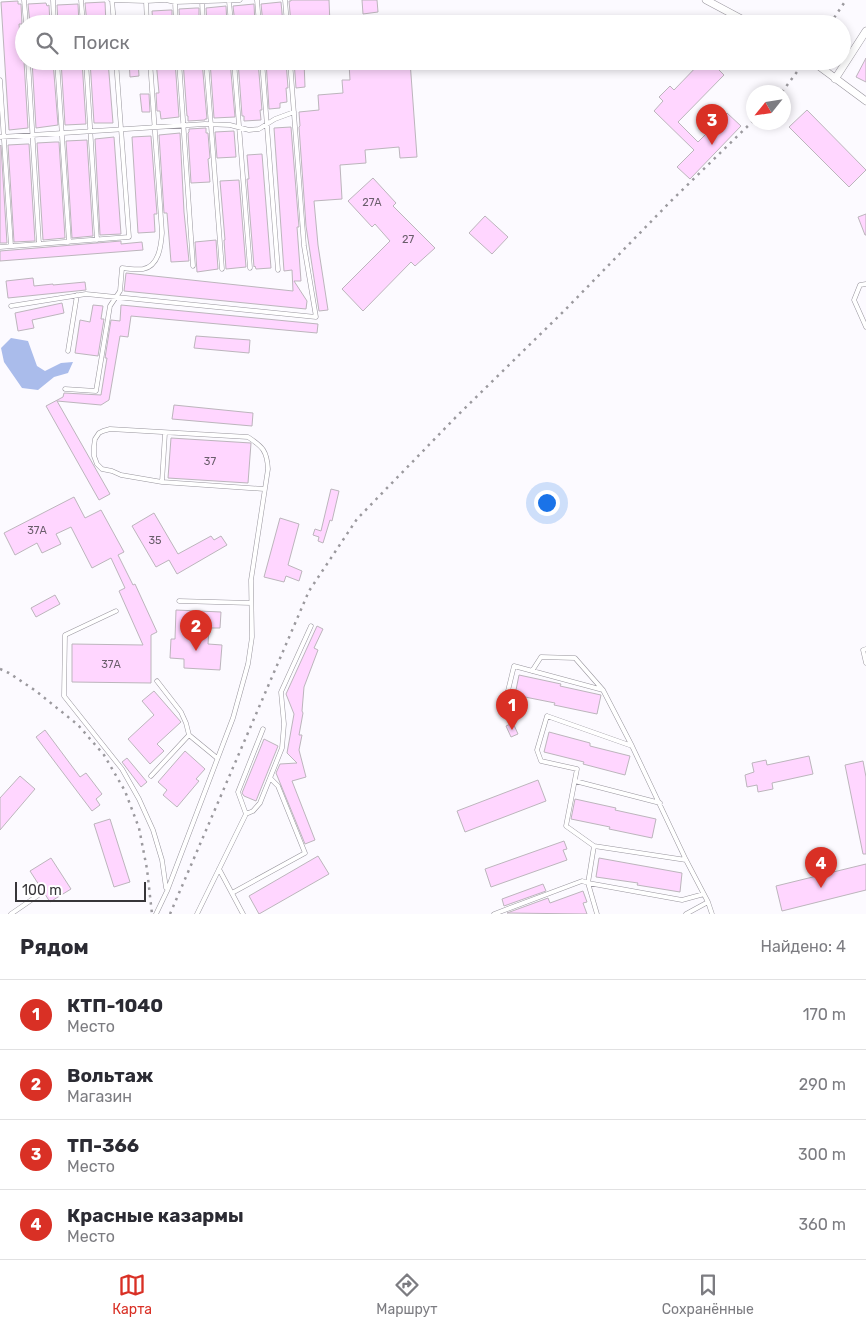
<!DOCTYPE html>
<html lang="ru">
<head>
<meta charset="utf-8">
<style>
	body { margin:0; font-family:Rubik,sans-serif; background:#f7f7f7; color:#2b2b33 }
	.compass { position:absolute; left:746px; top:85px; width:45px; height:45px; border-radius:50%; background:#fff; box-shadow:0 2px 8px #0003; rotate:240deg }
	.scale { position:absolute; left:15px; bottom:12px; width:131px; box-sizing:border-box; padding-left:5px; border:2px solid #373539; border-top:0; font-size:14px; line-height:18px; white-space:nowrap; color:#373539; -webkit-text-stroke:4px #fff; paint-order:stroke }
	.you { position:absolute; left:546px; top:502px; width:18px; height:18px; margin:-12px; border:4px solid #fff; border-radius:50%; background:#1a73e8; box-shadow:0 0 0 8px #1a73e833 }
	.badge { display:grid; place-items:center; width:32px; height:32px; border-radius:50%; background:#d93025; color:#fff; font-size:16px; font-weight:700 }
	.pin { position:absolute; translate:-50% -41px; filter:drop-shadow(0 1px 2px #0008) }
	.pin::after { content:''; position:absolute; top:26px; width:18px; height:15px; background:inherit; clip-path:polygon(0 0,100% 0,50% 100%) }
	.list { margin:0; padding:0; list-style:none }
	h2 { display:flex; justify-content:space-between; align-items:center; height:65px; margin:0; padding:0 20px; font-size:21px }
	h2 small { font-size:16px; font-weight:400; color:#7c7c81 }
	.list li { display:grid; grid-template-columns:32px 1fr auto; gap:15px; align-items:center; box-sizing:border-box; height:70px; padding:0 20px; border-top:1px solid #e1e1e2 }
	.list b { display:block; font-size:19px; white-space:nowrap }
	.list p { margin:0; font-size:16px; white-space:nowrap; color:#7c7c81 }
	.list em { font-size:16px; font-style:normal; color:#7c7c81 }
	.icon { flex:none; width:28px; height:28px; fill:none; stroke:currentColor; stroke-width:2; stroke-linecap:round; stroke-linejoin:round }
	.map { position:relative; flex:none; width:866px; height:914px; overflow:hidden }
	.search { position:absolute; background:#fff; box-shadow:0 2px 8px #0003; left:15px; right:15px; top:15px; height:55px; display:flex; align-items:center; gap:12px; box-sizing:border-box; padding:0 18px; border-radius:28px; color:#7c7c81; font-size:19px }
	.sheet { height:345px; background:#fff }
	nav { display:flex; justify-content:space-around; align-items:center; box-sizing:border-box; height:70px; border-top:1px solid #e1e1e2; background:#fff; font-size:14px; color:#7c7c81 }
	nav a { display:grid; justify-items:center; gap:2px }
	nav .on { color:#d93025 }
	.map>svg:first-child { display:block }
</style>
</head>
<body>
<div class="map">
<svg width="866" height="914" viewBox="0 0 866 914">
	<rect width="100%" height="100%" fill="#fcfaff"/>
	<!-- water -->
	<path fill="#aabceb" d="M11,338l17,3 9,25 8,5 16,-8 12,-1 -5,11 -14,4 -16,13 -16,-2 -18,-26 -3,-14z"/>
	<!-- building -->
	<path fill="#ffd6ff" stroke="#bcb5bc" d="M291,0h38l1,24h-39l-2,-23h2z
		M362,0h15l1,12 -15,2z
		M18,1v3h3l1,20h-3l3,37h2l4,67 -19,2 -8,-128z
		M105,2l1,22h-19l-2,-21z
		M281,2l2,22h-20l-2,-20z
		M46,3l1,3 2,-1 1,19h-20l-2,-20z
		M78,4l1,20h-21l-1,-19z
		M254,4l1,20h-20l-2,-18z
		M226,6l1,18h-20l-1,-16z
		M196,8h3v16h-19l-1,-15z
		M170,10h2v14h-19l-1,-13z
		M866,58v24l-10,-5z
		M32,61h21l5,64 -22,3z
		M61,61h21l4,63 -21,1z
		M90,61h18l5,62h-19z
		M129,61h9l1,15 -9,1z
		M156,61h19l4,56 -18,2 -1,-8h-3l-1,-18h3z
		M183,61h19l5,58h-2v1l-17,1v-5h-1z
		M210,61h20l5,56 -21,1z
		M238,61h20l4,49h-2l1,10 -17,1v-5h-2z
		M266,61h20l2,27h-2l1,14 -7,1v5l-11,1z
		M294,61h10l1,26 -9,1z
		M367,61h43l7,96 -17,1 -1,-11 -34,3 1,13 -26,2 2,34 -28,2 4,44 10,65 -9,1 -13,-85 -7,-99 1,-1 -1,-14 20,-2 -1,-15 25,-2 -1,-13h8l-1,-16 18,-1z
		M702,61h8l14,14 -46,47 20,20 29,-29 14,13 -51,53 -13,-12 17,-17 -40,-39 9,-10 -4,-4 11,-11 4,4z
		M140,94h9l1,18h-8z
		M807,110l59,60 -17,17 -60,-60z
		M291,127l8,100h-2l4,54h-7l13,20 -1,8 -182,-18 2,-18 167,18 -1,-21 -8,1 -10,-143z
		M206,128v5h2l2,25 -2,1 2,23 -19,1 -3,-50 1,-1v-3z
		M234,131l2,26 -19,1 -2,-26z
		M180,133l4,79 5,49 -18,1 -4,-49h-3l-5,-78z
		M151,136l6,78h-3l1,18 -17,1 -6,-96z
		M114,137l7,97 -21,1 -5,-96z
		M87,140l6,96 -21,2 -6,-97z
		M55,142h4l6,96 -22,2 -6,-97z
		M27,144h2l6,97 -21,1 -6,-97z
		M1,145l6,98h-7v-97z
		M262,154l9,114 -15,1 -1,-3 -1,1 -7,-88h2l-2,-24z
		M373,178l23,25 -3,3 42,42 -20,18 -4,-4 -48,49 -21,-22 48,-48 -15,-17 -3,3 -24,-26z
		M239,180l7,87 -20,2 -2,-29h1l-5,-59z
		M866,214v21h-1l-7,-18z
		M485,216l23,21 -16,17 -23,-21z
		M216,240l2,29 -21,3 -2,-30z
		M121,241v3l21,-2 1,8 -143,11v-10z
		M33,278l1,8 19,-2v1l32,-3 1,8 -78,8 -2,-17z
		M62,303l2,10 -32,7 2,8 -16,3 -3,-18z
		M93,305l10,1 -2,13h3l-6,37 -23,-3 5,-33 10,2z
		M121,305l197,19 -1,9 -186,-17 -3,21 -8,-1 -11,64 -8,5 -44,-4 53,93 -11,6 -53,-94 17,-9 1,-4 37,2 6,-37h-2l6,-38 9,1z
		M196,336l54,4 -1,13 -55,-5z
		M174,405l79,8 -1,13 -80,-7z
		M171,438l80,5 -3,40 -80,-5z
		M331,489l8,2 -7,30 -2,-1 -7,23 -5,-2 1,-4 -6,-2 2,-6 6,2z
		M74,497l11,21 16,-8 23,42 -6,3 15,30 2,-1 22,48 -6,3v48l-79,-1v-38l71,1 -24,-54 6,-3 -14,-30 -19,10 -21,-41 -15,7 5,10 -19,9 -5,-10 -22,12 -11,-22z
		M154,513l24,41 33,-18 3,4 7,-4 6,9 -50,29 -8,-14 -13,7 -24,-41z
		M280,518l19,6 -11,41 14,6 -3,10 -13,-5 -2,6 -20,-5z
		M55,595l5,9 -24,13 -5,-9z
		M176,610l45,2 -1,16h-11l-1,16 14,1 -2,25 -36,-2v-9l-14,-1 1,-19h4z
		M317,626l6,3 -9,19 4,2 -14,37 -2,24 1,2 -4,22h3l-3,15 7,27 -14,4 23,59 -10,4 -29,-71 4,-9 17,-1 -10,-10 7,-39 -8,-20z
		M519,675l42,9 -1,2 41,9 -4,19 -43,-9 1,-2 -40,-8z
		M154,691l27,31 -24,22 7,7 -14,13 -22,-25 26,-24 -12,-14z
		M513,723l5,11 -7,3 -5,-11z
		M45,730l35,47 6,-4 16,21 -6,5 4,6 -8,6 -56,-74z
		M549,732l41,11v3l40,10 -5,19 -42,-11 1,-2 -40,-10z
		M264,739l14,7 -22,55 -12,-5 -2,-3z
		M185,751l20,18 -9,10 3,2 -22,26 -14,-12 4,-5 -9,-8z
		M809,756l4,18 -41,9 1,6 -15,3 -1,-7 -10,2 -2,-12 9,-3 -2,-9 14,-3 1,5z
		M127,758l20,24 -6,5 -19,-25z
		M863,761l3,16v77h-3l-18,-89z
		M20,776l15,13 -35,41v-32z
		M538,780l8,21 -81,31 -8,-21z
		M575,799l41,9 -1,2 41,9 -4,19 -43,-9 1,-2 -39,-8z
		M110,819l20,63 -16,5 -20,-63z
		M564,841l3,8 -4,1 4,10 -76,27 -6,-18z
		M318,856l11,18 -70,40 -10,-18z
		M51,858l20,31 -21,13 -20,-31z
		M599,858l83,15 -2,19 -43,-7 1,-2 -42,-6z
		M866,864v26l-84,21 -6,-25z
		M543,884l3,7 -42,15 -2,-7z
		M583,891l4,11 -4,1 4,11 -80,-1 41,-15 2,5z"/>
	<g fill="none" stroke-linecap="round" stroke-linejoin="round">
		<defs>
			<path id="lane" d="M24,0l2,24
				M53,0l1,24
				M81,0l2,24
				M111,0l35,1 19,-1
				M112,0l2,24
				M166,0l9,2 65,-2
				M257,0l2,24
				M285,0l2,24
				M146,1l1,23
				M202,1l1,23
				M229,1l2,23
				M175,2l1,22
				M28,61l11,183
				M57,61l12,181
				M86,61l11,179
				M179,61l14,205
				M206,61l16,208
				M234,61l16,207
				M262,61l16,209
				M0,80l11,166
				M0,137l205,-13 25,1 19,5 10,-1 16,-10 19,-7
				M0,247l129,-10 -13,-176
				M866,284l-6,1 -6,15 12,27
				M11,306l75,-12 230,23 -12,-71 -14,-185
				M68,351l9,-56
				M65,389l31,2 14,-85 10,-15 2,-23c7,1 14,2 21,1 16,-3 18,-23 19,-36l-12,-172
				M162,482l3,-49
				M179,601l72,2
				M116,611l-51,24 -1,61 58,73 17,30 14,31 9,30 4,28
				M866,649l-3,1 3,13
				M532,671l9,-14 34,1 28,32 29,56 54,114 22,42
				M157,681l24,31 5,11 3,12 28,23
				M506,699l8,-33 89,24
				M151,776l38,-41
				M575,781l85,22
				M246,814l-8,-22 25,-63
				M594,846l-28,-20 11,-57 -36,-8 -4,-11 10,-34 85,30
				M686,860l-92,-14 -6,37 94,17 22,-6
				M219,869l24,45
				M232,893l73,-40 -27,-67 -8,-8
				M11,914l29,-20
				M156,914l11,-23 66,-173 15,-54 4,-27 -1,-57 17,-111c-1,-18 -5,-22 -20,-32l-138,-8 -7,2 -4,2 -4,6 -1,7v10l3,8 5,5 10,2 9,4 41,7 102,7
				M197,914l49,-100 7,-3 7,-8 22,-55 2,-24 -3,-32 30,-66
				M494,914l88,-33 6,2 9,31
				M686,914l22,-12 4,12"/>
			<path id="street" d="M706,0l45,24
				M812,61l54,40
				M835,79l31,-48"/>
		</defs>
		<!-- lane casing -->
		<use href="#lane" stroke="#98959d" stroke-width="5"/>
		<!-- street casing -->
		<use href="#street" stroke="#98959d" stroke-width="8"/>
		<!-- lane -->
		<use href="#lane" stroke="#fff" stroke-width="4"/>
		<!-- street -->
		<use href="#street" stroke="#fff" stroke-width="7"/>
		<!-- rail -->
		<path stroke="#9b999e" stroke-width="2.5" stroke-dasharray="2.5 5" stroke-linecap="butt" d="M830,24l16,-24
			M782,92l23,-31
			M0,669l9,4 27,18 42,34 26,30 21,36 14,37 8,41 5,45
			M170,914l139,-323 48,-72 98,-101 109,-107 107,-110 83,-81"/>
	</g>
	<g text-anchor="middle" stroke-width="4.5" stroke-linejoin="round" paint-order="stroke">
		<!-- number labels -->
		<g font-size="11" fill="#695d6a">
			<text x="372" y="206">27А</text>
			<text x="408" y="243">27</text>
			<text x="210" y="465">37</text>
			<text x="37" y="534">37А</text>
			<text x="155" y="544">35</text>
			<text x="111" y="668">37А</text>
		</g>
	</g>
</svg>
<svg class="compass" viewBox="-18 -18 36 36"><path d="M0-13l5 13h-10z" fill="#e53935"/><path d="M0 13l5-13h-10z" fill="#7c7c81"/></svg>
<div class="scale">100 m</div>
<div class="you"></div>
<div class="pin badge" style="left:512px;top:730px">1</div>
<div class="pin badge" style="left:196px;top:651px">2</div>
<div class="pin badge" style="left:712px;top:145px">3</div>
<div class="pin badge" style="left:821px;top:888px">4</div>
<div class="search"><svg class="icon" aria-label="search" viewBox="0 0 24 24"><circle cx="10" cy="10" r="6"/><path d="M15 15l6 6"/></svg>Поиск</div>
</div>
<section class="sheet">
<h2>Рядом<small>Найдено: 4</small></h2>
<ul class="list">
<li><span class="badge">1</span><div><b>КТП-1040</b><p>Место</p></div><em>170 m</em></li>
<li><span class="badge">2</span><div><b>Вольтаж</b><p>Магазин</p></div><em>290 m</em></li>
<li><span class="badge">3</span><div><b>ТП-366</b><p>Место</p></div><em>300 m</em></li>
<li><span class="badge">4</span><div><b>Красные казармы</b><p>Место</p></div><em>360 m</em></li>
</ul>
</section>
<nav>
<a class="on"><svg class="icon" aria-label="map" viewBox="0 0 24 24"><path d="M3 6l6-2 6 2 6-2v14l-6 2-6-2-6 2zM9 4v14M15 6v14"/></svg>Карта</a>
<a><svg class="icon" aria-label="directions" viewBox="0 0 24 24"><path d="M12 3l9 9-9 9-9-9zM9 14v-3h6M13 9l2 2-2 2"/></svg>Маршрут</a>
<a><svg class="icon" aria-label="saved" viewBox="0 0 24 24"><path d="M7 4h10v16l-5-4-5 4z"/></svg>Сохранённые</a>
</nav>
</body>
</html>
